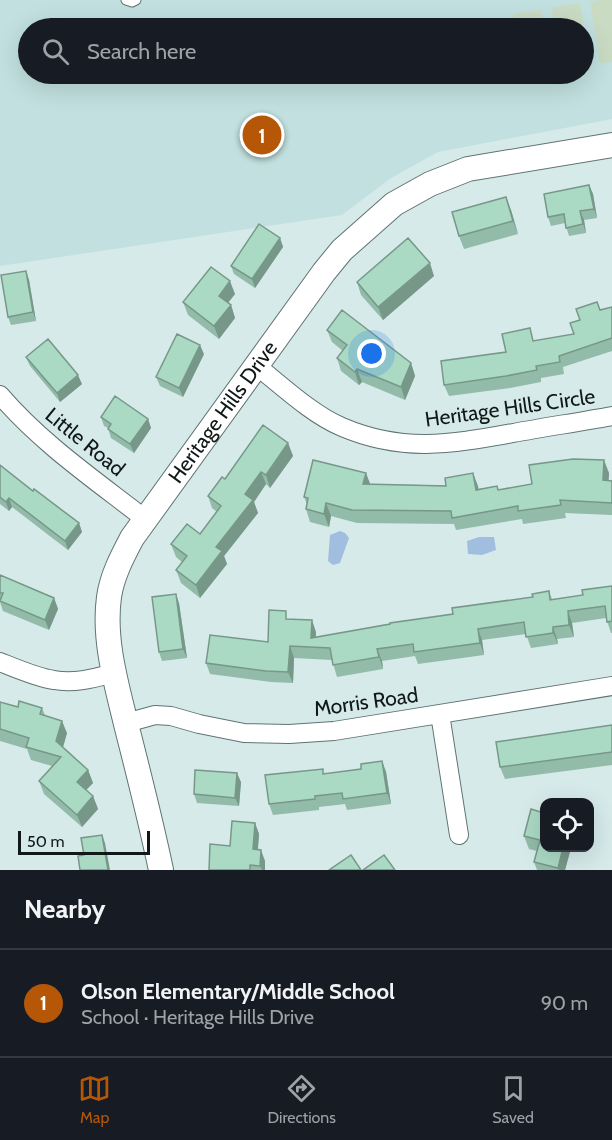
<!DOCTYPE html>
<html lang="en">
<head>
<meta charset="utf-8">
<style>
	body { margin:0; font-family:Cabin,sans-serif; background:#242831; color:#f1f3f6 }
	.controls { position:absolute; right:18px; bottom:18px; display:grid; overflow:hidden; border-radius:12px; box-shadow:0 6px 24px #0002 }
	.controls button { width:54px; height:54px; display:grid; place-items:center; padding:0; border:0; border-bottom:2px solid #363941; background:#171b24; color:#f1f3f6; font:30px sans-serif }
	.scale { position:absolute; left:18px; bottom:15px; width:132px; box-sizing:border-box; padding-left:6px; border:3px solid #101818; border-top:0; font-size:16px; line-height:21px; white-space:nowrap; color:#101818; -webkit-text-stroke:4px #d5eae9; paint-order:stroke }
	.you { position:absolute; left:372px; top:354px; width:21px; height:21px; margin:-15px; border:4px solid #fff; border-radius:50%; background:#1a73e8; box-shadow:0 0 0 9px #1a73e833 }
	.badge { display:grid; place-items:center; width:39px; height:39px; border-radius:50%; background:#b55707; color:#fff; font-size:20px; font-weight:700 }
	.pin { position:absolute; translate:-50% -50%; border:3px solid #fff; box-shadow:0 2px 6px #0006 }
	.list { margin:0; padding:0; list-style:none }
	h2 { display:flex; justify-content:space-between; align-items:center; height:78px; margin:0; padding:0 24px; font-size:26px }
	h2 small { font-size:20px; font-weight:400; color:#9ea1a6 }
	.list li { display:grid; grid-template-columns:39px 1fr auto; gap:18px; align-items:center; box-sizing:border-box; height:108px; padding:0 24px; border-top:2px solid #363941 }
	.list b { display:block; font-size:22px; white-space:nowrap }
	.list p { margin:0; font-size:20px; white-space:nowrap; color:#9ea1a6 }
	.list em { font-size:20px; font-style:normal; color:#9ea1a6 }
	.icon { flex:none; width:33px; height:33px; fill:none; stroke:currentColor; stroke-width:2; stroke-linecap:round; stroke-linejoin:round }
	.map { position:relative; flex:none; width:612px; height:870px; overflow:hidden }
	.search { position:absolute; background:#171b24; box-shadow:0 6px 24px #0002; left:18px; right:18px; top:18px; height:66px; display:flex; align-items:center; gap:15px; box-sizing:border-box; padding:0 21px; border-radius:33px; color:#9ea1a6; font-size:22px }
	.sheet { height:186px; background:#171b24 }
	nav { display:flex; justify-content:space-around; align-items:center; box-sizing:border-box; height:84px; border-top:2px solid #363941; background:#171b24; font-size:16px; color:#9ea1a6 }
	nav a { display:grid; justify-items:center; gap:3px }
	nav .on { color:#b55707 }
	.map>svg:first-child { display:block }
</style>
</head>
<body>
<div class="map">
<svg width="612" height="870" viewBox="0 0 612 870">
	<rect width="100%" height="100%" fill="#d5eae9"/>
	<!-- built -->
	<path fill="#c1e0df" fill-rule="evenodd" d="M0,0h612v119l-174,33 -47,26 -49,37 -342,51zM28,28h556v46h-556z"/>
	<!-- green -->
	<path fill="#cadbc4" d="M600,0h12v62l-12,1 -10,-61z
		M580,3l10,62 -6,1v-38h-29l-3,-20z
		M541,10l4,18h-29l-3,-14z"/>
	<!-- water -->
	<path fill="#a1bee0" d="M340,531l5,2 4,5 -9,25 -7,2 -5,-4 2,-26z
		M479,537h15l2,13 -14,5 -14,-1 -1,-13z"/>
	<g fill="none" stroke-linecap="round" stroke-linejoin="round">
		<defs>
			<path id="lane" d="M126,0l6,2 4,-2"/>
			<path id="street" d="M257,366c25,20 56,49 85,61 61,26 109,17 171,6 33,-6 66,-11 99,-17
				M0,395c41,48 95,85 145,124
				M0,662c15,6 38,16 54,18 20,4 41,-2 60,-7
				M440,714l19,121
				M126,723l29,-8 16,1 28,8 45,9 45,1 45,-3 278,-45"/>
			<g id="secondary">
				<path id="s1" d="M161,870c-10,-48 -22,-95 -34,-142 -10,-42 -24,-87 -18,-131 3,-21 13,-40 23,-59l192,-266 18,-22 52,-46 36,-20 38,-15 144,-24"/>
			</g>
		</defs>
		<!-- lane casing -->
		<use href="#lane" stroke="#607373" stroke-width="11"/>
		<!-- street casing -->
		<use href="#street" stroke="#607373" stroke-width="20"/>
		<!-- secondary casing -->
		<use href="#secondary" stroke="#607373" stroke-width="26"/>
		<!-- lane -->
		<use href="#lane" stroke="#fff" stroke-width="9"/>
		<!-- street -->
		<use href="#street" stroke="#fff" stroke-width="18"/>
		<!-- secondary -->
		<use href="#secondary" stroke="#fff" stroke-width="24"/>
	</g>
	<!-- wall -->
	<path fill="#92bba9" d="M589,185l4,9 4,24 -13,2 2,13 -17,3 -4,-13 -14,3 -3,-9z
		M511,210l7,24 -54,15 -5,-13z
		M280,238l3,9 -28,41 -21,-14 -3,-8z
		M26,271l3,9 7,41 -25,4 -3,-8z
		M434,276l-51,44 -22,-25 -4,-13z
		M235,294l-7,9 3,2 4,13 -16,21 -31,-24 -5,-13z
		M612,308v43l-49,16 1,7 -23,4v4l-31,6 -61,8 -5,-11 62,-33 28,-11 40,-7 6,-14 20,-10z
		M327,330l84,33 4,13 -10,24 -43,-18 -3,3 -18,-14 -4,-13 6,-7 -11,-9z
		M204,354l-21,43 -23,-11 -4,-9z
		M26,357l56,27 -22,18 -30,-36z
		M101,417l47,2 3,9 -17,25 -23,-15 -3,-10 -4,-2z
		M288,443l5,13 -23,32 -4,-4 -12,18 4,11 -34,43 3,8 -27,34 -19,-15 -5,-13 6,-8 -6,-5 -5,-13 29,-10 17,-22 -5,-4 -4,-12 17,-17z
		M0,465l33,26 46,32 3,9 -14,18 -56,-43 -3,4 -9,-7z
		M609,473l-1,7 4,1v34l-47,-2 1,5 -43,6 -1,-5 -66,11 -2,-6 -97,-1 -26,-7 -2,11 -19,-5 -4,-13 1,-5 -3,-7 66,-13 108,2v3l19,-3 1,4z
		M0,575l54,23 4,11 -9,21 -46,-19 -3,-9z
		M612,586v47h-1l-5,-15 -34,5 2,14 -17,2 1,5 -27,4 -5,-14 -44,6 2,15 -66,9 -3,-8 -33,5 1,8 -46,8 -5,-17 -38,-2 -1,25 -22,-1 -61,-8 -4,-11 62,-21 21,-23 27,13v5l137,-23 80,-17 16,-6 3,8 31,-4z
		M179,603l8,55 -25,3 -3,-9z
		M0,702l18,5 24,1 3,7 22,18 -4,14 25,23 5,13 -7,7 7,6 5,13 -16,18 -38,-33 -5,-13 13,-15 -21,-6 -4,-11 -27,-8z
		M612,725v40l-107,14 -5,-12z
		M382,761l4,11 5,32 -44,6 -2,-6 -26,3v3l-46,5 -4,-11 56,-30 36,-5z
		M241,782l-2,24 -42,-3 -3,-9z
		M544,813v35h27l-6,22h-28l-3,-8 3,-11 -8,-2 -5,-13z
		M255,823l4,11 -1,15 7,12v9h-56l21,-24z"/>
	<!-- shaded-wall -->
	<path fill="#779889" d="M589,185l4,9 4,24 -3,-9z
		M506,197l5,13 7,24 -5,-13z
		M580,211l4,9 2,13 -3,-9z
		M280,238l3,9 -28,41 -3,-9z
		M430,263l4,13 -51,44 -5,-13z
		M26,271l3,9 7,41 -3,-9z
		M230,281l5,13 -12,15 -4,-13z
		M231,305l4,13 -16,21 -5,-13z
		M200,345l4,9 -21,43 -4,-9z
		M411,363l4,13 -10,24 -4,-13z
		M357,369l5,13 -3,3 -4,-13z
		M78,375l4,9 -22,18 -3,-9z
		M148,419l3,9 -17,25 -4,-9z
		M288,443l5,13 -23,32 -4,-13z
		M604,460l5,13 -1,20 -5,-13z
		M261,472l5,12 -12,18 4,11 -34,43 3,8 -27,34 -4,-13 49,-91z
		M366,473l5,13 -8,-2z
		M473,473l5,13 3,16 -5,-12z
		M9,498l3,9 -3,4 -3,-9z
		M326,503l5,13 -2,11 -5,-13z
		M79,523l3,9 -14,18 -3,-9z
		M176,594l3,9 8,55 -4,-9z
		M54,598l4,11 -9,21 -4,-10z
		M568,611l4,12 2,14 -5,-12z
		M312,620l4,12 -1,15 -4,-9z
		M553,627l4,12 1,5 -5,-11z
		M478,629l4,11 2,15 -4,-12z
		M290,646l4,12 -1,25 -5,-11z
		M377,649l5,12 1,8 -4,-12z
		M62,721l5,12 -6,21 -5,-13z
		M382,761l4,11 5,32 -4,-11z
		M88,770l5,13 -11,11 -5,-12z
		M237,773l4,9 -2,24 -4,-8z
		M93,796l5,13 -16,18 -5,-12z
		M255,823l4,11 -2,26 -4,-11z
		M102,835l3,8 5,27h-2z
		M563,848h8l-6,22h-6l-1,-2z
		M261,850l4,11v9h-3l-2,-4z"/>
	<!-- building -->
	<path fill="#aad9c4" stroke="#779889" stroke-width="1.5" d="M589,185l5,24 -14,2 3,13 -17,4 -2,-14 -16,3 -4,-23z
		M506,197l7,24 -54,15 -7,-24z
		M259,224l21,14 -28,41 -21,-13z
		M408,238l22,25 -52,44 -21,-25z
		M211,267l19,14 -11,15 12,9 -17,21 -31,-24z
		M26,271l7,41 -25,5 -7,-42z
		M597,302l3,8 12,-3v31l-53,18 1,6 -24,4 1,4 -31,6 -62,9 -3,-24 65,-9 -4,-18 28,-6 3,13 41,-7 -4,-11 10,-3 -4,-11z
		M342,310l69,53 -10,24 -44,-18 -2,3 -18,-14 10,-13 -20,-15z
		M177,334l23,11 -21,43 -23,-11z
		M48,339l30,36 -21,18 -31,-36z
		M115,396l33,23 -18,25 -22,-15 3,-5 -10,-7z
		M263,425l25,18 -22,32 -5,-3 -16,22 8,6 -37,47 6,4 -26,34 -20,-15 11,-14 -16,-12 16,-20 13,10 21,-28 -13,-10 14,-19 3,2z
		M573,459l31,1 -1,20 9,1v22l-52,-3 1,5 -43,6v-5l-66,12 -1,-7 -99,-1 -26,-7 -2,11 -18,-5 2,-11 -4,-1 9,-37 53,13 -3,11 83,2 -1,-8 28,-5 3,17 21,-4 1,4 34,-6 -3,-19z
		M0,465l33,26 1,-2 45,34 -14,18 -56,-43 -3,4 -6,-5z
		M0,575l54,23 -9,22 -45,-19 3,-8h-3z
		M612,586v35l-5,1 -2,-16 -37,5 1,14 -16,2v6l-27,4 -2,-15 -46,7 2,14 -66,9 -1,-8 -36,5 2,8 -46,8 -3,-17 -40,-2 -2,26 -22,-1 -60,-8 4,-28 58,7 1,-32 17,1v8l26,1 -1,18 79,-14v-1l63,-9 -1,-6 81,-11 -1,-3 17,-3 1,9 33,-5 -1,-5z
		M176,594l7,55 -24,3 -7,-55z
		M19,701l23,7 -2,6 22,7 -6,20 32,29 -11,12 16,14 -16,19 -38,-34 22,-24 -35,-10 3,-9 -29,-9v-27l18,5z
		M612,725v27l-112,15 -4,-25z
		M382,761l5,32 -44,6 -1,-6 -27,3v3l-46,5 -4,-29 58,-6v5l38,-5v-5z
		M195,770l42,3 -2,25 -41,-4z
		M531,809l13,4v35h19l-5,20 -24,-6 6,-22 -16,-4z
		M232,821l23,2 -2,26 8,1 -1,16 -10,-1v5h-41l1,-26 20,2z
		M102,835l6,35h-28l-2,-14 6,-1 -3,-17z
		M351,855l10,15h-32z
		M384,855l11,15h-32z"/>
	<g text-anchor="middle" stroke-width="5" stroke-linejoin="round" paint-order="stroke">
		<!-- street labels -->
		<g font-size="21" fill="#101818" stroke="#d5eae9">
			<text transform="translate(510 408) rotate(-8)" y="7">Heritage Hills Circle</text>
			<text dy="7" stroke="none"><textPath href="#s1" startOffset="498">Heritage Hills Drive</textPath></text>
			<text transform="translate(85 442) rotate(39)" y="7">Little Road</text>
			<text transform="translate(366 702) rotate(-8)" y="7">Morris Road</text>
		</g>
	</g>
</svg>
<div class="controls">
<button><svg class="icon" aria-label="locate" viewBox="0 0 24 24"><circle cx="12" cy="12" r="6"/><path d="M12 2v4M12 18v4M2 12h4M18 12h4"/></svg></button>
</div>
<div class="scale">50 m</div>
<div class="you"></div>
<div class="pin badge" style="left:262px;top:135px">1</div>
<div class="search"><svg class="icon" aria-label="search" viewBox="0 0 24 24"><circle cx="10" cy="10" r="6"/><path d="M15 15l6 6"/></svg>Search here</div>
</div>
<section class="sheet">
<h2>Nearby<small></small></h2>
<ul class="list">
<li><span class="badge">1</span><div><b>Olson Elementary/Middle School</b><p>School · Heritage Hills Drive</p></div><em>90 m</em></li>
</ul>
</section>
<nav>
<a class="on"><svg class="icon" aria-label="map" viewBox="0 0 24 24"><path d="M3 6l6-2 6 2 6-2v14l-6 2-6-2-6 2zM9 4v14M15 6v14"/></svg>Map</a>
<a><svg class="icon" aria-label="directions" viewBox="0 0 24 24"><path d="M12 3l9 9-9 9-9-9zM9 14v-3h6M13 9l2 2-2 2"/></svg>Directions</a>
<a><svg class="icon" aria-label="saved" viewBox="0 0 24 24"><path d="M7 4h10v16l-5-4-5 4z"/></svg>Saved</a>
</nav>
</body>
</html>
